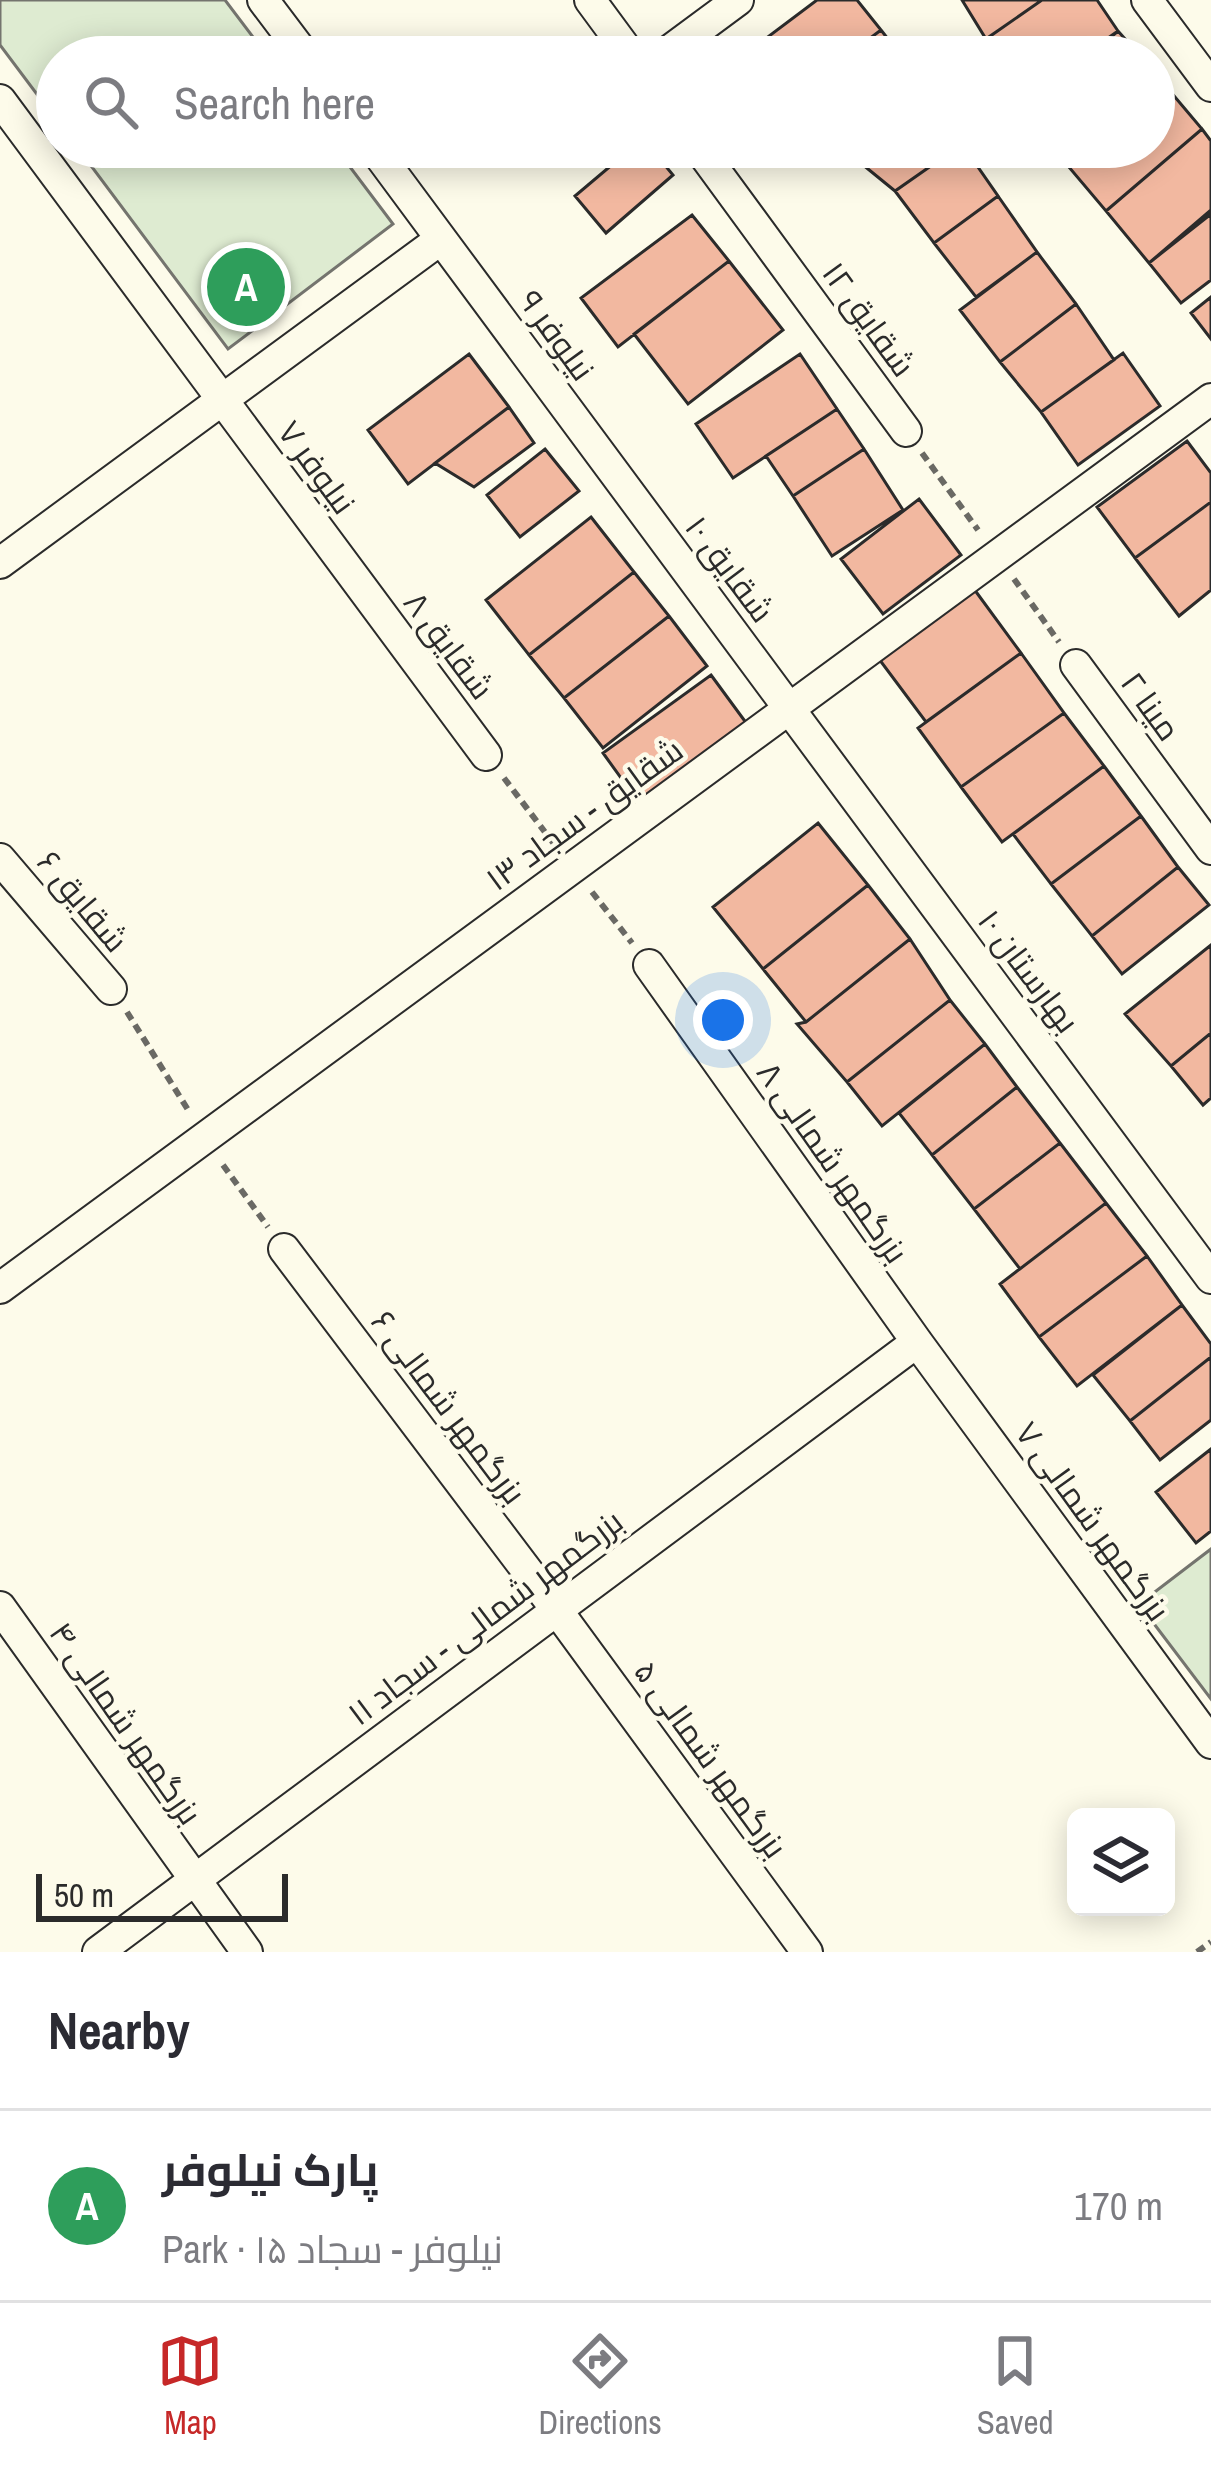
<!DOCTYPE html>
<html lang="en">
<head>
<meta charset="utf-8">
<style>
	body { margin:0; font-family:"Archivo Narrow",Cairo,sans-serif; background:#f2f2f3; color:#2b2b33 }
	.controls { position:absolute; right:36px; bottom:36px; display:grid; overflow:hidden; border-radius:18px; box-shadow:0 6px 30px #0003 }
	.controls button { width:108px; height:108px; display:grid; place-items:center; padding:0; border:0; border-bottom:3px solid #e1e1e2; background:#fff; color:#2b2b33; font:60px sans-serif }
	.scale { position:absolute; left:36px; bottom:30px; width:252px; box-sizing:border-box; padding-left:12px; border:6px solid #2b2b2b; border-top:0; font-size:33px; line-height:42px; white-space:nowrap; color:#2b2b2b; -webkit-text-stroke:9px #fdfbea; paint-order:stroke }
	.you { position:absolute; left:723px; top:1020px; width:42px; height:42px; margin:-30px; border:9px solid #fff; border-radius:50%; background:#1a73e8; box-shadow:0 0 0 18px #1a73e833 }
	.badge { display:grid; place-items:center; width:78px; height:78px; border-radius:50%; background:#c62828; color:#fff; font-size:39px; font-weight:700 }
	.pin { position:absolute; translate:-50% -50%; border:6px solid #fff; box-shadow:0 3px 12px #0006 }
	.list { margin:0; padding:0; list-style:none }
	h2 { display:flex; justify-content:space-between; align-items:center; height:156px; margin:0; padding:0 48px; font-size:51px }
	h2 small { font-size:39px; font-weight:400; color:#7c7c81 }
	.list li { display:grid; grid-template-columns:78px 1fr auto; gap:36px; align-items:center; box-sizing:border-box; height:192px; padding:0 48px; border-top:3px solid #e1e1e2 }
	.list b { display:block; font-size:45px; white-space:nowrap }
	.list p { margin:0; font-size:39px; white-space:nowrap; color:#7c7c81 }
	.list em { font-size:39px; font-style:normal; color:#7c7c81 }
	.icon { flex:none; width:66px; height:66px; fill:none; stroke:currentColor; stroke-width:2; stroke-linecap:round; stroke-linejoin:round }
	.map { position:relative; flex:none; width:1211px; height:1952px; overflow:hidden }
	.search { position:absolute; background:#fff; box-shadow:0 6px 30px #0003; left:36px; right:36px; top:36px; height:132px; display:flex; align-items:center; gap:30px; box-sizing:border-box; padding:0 42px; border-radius:66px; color:#7c7c81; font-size:45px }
	.sheet { height:348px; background:#fff }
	nav { display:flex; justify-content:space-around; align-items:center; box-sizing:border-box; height:168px; border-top:3px solid #e1e1e2; background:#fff; font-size:33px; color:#7c7c81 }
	nav a { display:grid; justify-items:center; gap:6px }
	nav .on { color:#c62828 }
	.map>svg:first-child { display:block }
</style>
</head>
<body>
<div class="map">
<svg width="1211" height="1952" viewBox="0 0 1211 1952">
	<rect width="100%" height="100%" fill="#fdfbea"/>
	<!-- green -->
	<path fill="#deebd1" stroke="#74746e" stroke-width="3" d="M0,0h225l43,57h-211v64l-57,-76z
		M77,147h258l58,77 -165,125z
		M1211,1549v150l-72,-95z"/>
	<!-- building -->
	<path fill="#f2b8a0" stroke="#2b2b2b" stroke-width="3" d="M817,0h40l24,30 -36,27h-72l-12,-15z
		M962,0h80l-56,39z
		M1042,0h55l21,31 -37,26h-83l-12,-18z
		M881,30l21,27h-57z
		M1118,31l23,26h-53z
		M1164,84l38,45 -96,82 -38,-45 22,-19h64v-54z
		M1202,129l9,12v69l-62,53 -43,-52z
		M633,147h17l23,28 -67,58 -31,-37z
		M841,147h117l-63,44z
		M958,147h6l34,49 -64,47 -39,-52z
		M1051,147h39l-22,19z
		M998,196l39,56 -61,45 -42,-54z
		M1211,214v66l-30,23 -32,-40z
		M692,215l37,46 -111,86 -37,-49z
		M1037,252l39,52 -76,58 -40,-52z
		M729,261l54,69 -95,74 -54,-70z
		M1211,297v42l-20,-26z
		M1076,304l38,56 -73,52 -41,-50z
		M1123,353l37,53 -82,59 -37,-53z
		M469,354l40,53 -101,77 -40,-54z
		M800,354l37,55 -104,69 -37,-54z
		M509,407l25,36 -60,44 -39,-24z
		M837,409l27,40 -71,47 -27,-40z
		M1187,441l24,32v29l-76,56 -38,-51z
		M545,449l34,42 -59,46 -33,-42z
		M864,449l39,61 -71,46 -39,-60z
		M919,499l42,56 -78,59 -42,-55z
		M1211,502v88l-32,26 -44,-58z
		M591,517l43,55 -105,83 -43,-55z
		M634,572l35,44 -105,82 -35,-43z
		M974,589l47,64 -95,69 -47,-63z
		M669,616l38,50 -104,82 -39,-50z
		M1021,653l43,60 -103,74 -43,-59z
		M711,675l36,49 -108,79 -36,-50z
		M1064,713l40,53 -102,76 -41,-55z
		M1104,766l37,50 -90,68 -38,-50z
		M1141,816l37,51 -86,69 -41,-52z
		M818,823l50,62 -105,84 -50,-62z
		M1178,867l31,38 -87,69 -30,-38z
		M868,885l42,54 -104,83 -43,-53z
		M910,939l40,61 -103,82 -50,-58 9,-2z
		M1211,945v88l-40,33 -46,-52z
		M950,1000l35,44 -103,82 -35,-44z
		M1211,1033v65l-8,7 -32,-39z
		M985,1044l32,43 -85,68 -33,-42z
		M1017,1087l43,56 -86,66 -42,-54z
		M1060,1143l46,60 -86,66 -46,-60z
		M1106,1203l41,53 -108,81 -39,-53z
		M1147,1256l35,49 -105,81 -38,-49z
		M1182,1305l29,39v13l-81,64 -37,-46z
		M1211,1357v63l-51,40 -30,-39z
		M1211,1449v82l-15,12 -40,-51z"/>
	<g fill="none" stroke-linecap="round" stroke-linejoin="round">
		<defs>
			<path id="street" d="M263,0l43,57
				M590,0l42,57
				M1147,0l64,86
				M661,57l77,-57
				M0,100l486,655
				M373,147l838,1131
				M698,147l208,284
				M0,563l441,-324
				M1076,665l135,184
				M0,859l111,130
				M649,965l268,377 294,401
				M284,1249l272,360 251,343
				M0,1288l1211,-889
				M0,1607l247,345
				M98,1952l819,-610"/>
		</defs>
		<!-- street casing -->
		<use href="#street" stroke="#2b2b2b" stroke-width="34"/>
		<!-- path -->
		<path stroke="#6a6964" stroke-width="6" stroke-dasharray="9 6" stroke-linecap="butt" d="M922,453l56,77
			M1014,579l45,63
			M504,778l50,66
			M592,892l40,51
			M127,1012l63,101
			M223,1165l45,62
			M1197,1952l14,-10"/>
		<!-- street -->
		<use href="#street" stroke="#fdfbea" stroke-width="30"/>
	</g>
	<g text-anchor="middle" stroke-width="9" stroke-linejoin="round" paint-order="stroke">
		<!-- street labels -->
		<g font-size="33" fill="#2b2b2b" stroke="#fdfbea">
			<text transform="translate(869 319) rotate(54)" y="12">شقایق ۱۲</text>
			<text transform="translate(557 335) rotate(54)" y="12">نیلوفر ۹</text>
			<text transform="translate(317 467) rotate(54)" y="12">نیلوفر ۷</text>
			<text transform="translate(730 569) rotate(53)" y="12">شقایق ۱۰</text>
			<text transform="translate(449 645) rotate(53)" y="12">شقایق ۸</text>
			<text transform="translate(1151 706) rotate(54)" y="12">مینا ۲</text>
			<text transform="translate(584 814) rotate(-36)" y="12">شقایق - سجاد ۱۳</text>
			<text transform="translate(83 901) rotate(50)" y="12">شقایق ۶</text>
			<text transform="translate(1029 971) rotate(53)" y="12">بهارستان ۱۰</text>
			<text transform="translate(833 1162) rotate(55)" y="12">بزرگمهر شمالی ۸</text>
			<text transform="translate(449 1407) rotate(53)" y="12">بزرگمهر شمالی ۶</text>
			<text transform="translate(1093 1521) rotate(54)" y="12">بزرگمهر شمالی ۷</text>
			<text transform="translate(485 1617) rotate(-37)" y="12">بزرگمهر شمالی - سجاد ۱۱</text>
			<text transform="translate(126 1723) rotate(55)" y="12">بزرگمهر شمالی ۴</text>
			<text transform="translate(711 1759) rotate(54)" y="12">بزرگمهر شمالی ۵</text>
		</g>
	</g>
</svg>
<div class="controls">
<button><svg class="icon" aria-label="layers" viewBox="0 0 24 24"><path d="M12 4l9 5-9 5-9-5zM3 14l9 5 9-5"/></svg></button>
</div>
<div class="scale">50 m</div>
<div class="you"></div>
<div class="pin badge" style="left:246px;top:287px;background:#2e9e5b">A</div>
<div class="search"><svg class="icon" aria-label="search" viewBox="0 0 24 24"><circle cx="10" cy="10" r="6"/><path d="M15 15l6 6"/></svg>Search here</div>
</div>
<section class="sheet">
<h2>Nearby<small></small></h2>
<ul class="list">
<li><span class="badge" style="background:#2e9e5b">A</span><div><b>پارک نیلوفر</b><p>Park · نیلوفر - سجاد ۱۵</p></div><em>170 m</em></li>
</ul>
</section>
<nav>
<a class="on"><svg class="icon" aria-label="map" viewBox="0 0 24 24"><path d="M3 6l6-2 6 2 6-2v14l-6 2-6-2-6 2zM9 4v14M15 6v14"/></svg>Map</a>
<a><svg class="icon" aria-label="directions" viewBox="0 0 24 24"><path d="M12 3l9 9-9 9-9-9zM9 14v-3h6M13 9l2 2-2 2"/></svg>Directions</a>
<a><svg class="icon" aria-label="saved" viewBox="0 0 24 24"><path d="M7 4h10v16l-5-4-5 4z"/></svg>Saved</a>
</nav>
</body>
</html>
